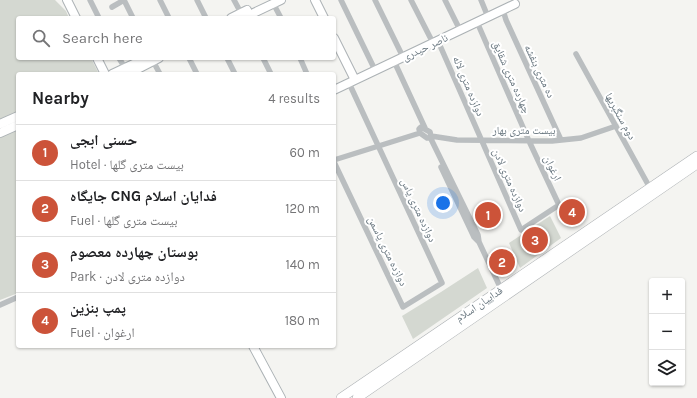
<!DOCTYPE html>
<html lang="en">
<head>
<meta charset="utf-8">
<style>
	body { margin:0; font-family:Karla,"Noto Naskh Arabic",sans-serif; background:#f2f2f2; color:#202124 }
	.controls { position:absolute; right:12px; bottom:12px; display:grid; overflow:hidden; border-radius:4px; box-shadow:0 1px 3px #0004 }
	.controls button { width:36px; height:36px; display:grid; place-items:center; padding:0; border:0; border-bottom:1px solid #e0e0e0; background:#fff; color:#202124; font:20px sans-serif }
	.you { position:absolute; left:443px; top:203px; width:14px; height:14px; margin:-10px; border:3px solid #fff; border-radius:50%; background:#1a73e8; box-shadow:0 0 0 6px #1a73e833 }
	.badge { display:grid; place-items:center; width:26px; height:26px; border-radius:50%; background:#cc5339; color:#fff; font-size:13px; font-weight:700 }
	.pin { position:absolute; translate:-50% -50%; border:2px solid #fff; box-shadow:0 1px 4px #0006 }
	.list { margin:0; padding:0; list-style:none }
	h2 { display:flex; justify-content:space-between; align-items:center; height:52px; margin:0; padding:0 16px; font-size:17px }
	h2 small { font-size:13px; font-weight:400; color:#757577 }
	.list li { display:grid; grid-template-columns:26px 1fr auto; gap:12px; align-items:center; box-sizing:border-box; height:56px; padding:0 16px; border-top:1px solid #e0e0e0 }
	.list b { display:block; font-size:15px; white-space:nowrap }
	.list p { margin:0; font-size:13px; white-space:nowrap; color:#757577 }
	.list em { font-size:13px; font-style:normal; color:#757577 }
	.icon { flex:none; width:22px; height:22px; fill:none; stroke:currentColor; stroke-width:2; stroke-linecap:round; stroke-linejoin:round }
	.map { position:relative; flex:none; width:697px; height:398px; overflow:hidden }
	.search { position:absolute; background:#fff; box-shadow:0 1px 3px #0004; left:16px; top:16px; width:320px; height:44px; display:flex; align-items:center; gap:10px; box-sizing:border-box; padding:0 14px; border-radius:4px; color:#757577; font-size:15px }
	.panel { position:absolute; background:#fff; box-shadow:0 1px 3px #0004; left:16px; top:72px; width:320px; height:276px; border-radius:4px }
	.map>svg:first-child { display:block }
</style>
</head>
<body>
<div class="map">
<svg width="697" height="398" viewBox="0 0 697 398">
	<rect width="100%" height="100%" fill="#f4f4f1"/>
	<!-- green -->
	<path fill="#d4d8d1" d="M0,0h55l11,11 3,7h-51v40h73l8,16h-81v219l-18,7z
		M550,216l11,22 -41,30 -11,-25z
		M478,268l9,20 -74,51 -11,-23 39,-24z"/>
	<g fill="none" stroke-linecap="round" stroke-linejoin="round">
		<defs>
			<path id="secondary" d="M67,0l9,18
				M315,0l9,18
				M231,18l16,-8
				M243,18l38,-18
				M334,38l21,42
				M97,58l8,16
				M112,74l34,-16
				M128,74l31,-16
				M334,90l181,-86
				M0,124l18,-8
				M0,133l18,-8
				M253,346l28,52"/>
			<path id="primary" d="M341,398l356,-242
				M357,398l340,-234"/>
		</defs>
		<!-- secondary casing -->
		<use href="#secondary" stroke="#acb2b5" stroke-width="10"/>
		<!-- primary casing -->
		<use href="#primary" stroke="#aeb2b5" stroke-width="10"/>
		<!-- street -->
		<path stroke="#babec0" stroke-width="5.5" d="M90,0l9,18
			M124,0l9,18
			M160,0l9,18
			M197,0l9,18
			M234,0l7,13
			M341,0l34,70
			M375,0l28,57
			M411,0l22,43
			M445,0l15,30
			M481,0l7,17
			M273,3l8,15
			M112,7l12,-7
			M503,10l3,10 55,120
			M438,41l83,189 38,-25 -30,-64 -52,-119
			M576,54l74,134
			M119,58l6,10
			M189,58l8,16
			M227,58l8,16
			M263,58l8,16
			M300,58l7,16
			M153,61l7,13
			M394,61l31,67
			M421,127l9,5 1,4 -1,2h-3l-7,-5 -1,-4z
			M431,136l26,4 95,1 29,-3 35,-12
			M430,137l48,98 1,7 22,47
			M334,160l86,-27
			M334,162l69,145 39,-24 -93,-200
			M441,167l33,70 5,5
			M0,305l18,-8"/>
		<!-- secondary -->
		<use href="#secondary" stroke="#fff" stroke-width="8"/>
		<!-- primary -->
		<use href="#primary" stroke="#fff" stroke-width="9"/>
	</g>
	<g text-anchor="middle" stroke-width="4" stroke-linejoin="round" paint-order="stroke">
		<!-- street labels -->
		<g font-size="11" fill="#67757e" stroke="#fff">
			<text transform="translate(425 47) rotate(-25)" y="4">ناصر حیدری</text>
			<text transform="translate(540 71) rotate(65)" y="4">ده متری بنفشه</text>
			<text transform="translate(512 77) rotate(66)" y="4">چهارده متری شقایق</text>
			<text transform="translate(469 86) rotate(67)" y="4">دوازده متری لاله</text>
			<text transform="translate(621 116) rotate(61)" y="4">دوم سنگبریها</text>
			<text x="524" y="134">بیست متری بهار</text>
			<text transform="translate(553 168) rotate(64)" y="4">ارغوان</text>
			<text transform="translate(510 180) rotate(66)" y="4">دوازده متری لادن</text>
			<text transform="translate(419 210) rotate(65)" y="4">دوازده متری یاس</text>
			<text transform="translate(388 251) rotate(64)" y="4">دوازده متری یاسمن</text>
			<text transform="translate(479 304) rotate(-34)" y="4">فداییان اسلام</text>
		</g>
	</g>
</svg>
<div class="controls">
<button>+</button>
<button>−</button>
<button><svg class="icon" aria-label="layers" viewBox="0 0 24 24"><path d="M12 4l9 5-9 5-9-5zM3 14l9 5 9-5"/></svg></button>
</div>
<div class="you"></div>
<div class="pin badge" style="left:488px;top:215px">1</div>
<div class="pin badge" style="left:502px;top:262px">2</div>
<div class="pin badge" style="left:535px;top:240px">3</div>
<div class="pin badge" style="left:572px;top:212px">4</div>
<div class="search"><svg class="icon" aria-label="search" viewBox="0 0 24 24"><circle cx="10" cy="10" r="6"/><path d="M15 15l6 6"/></svg>Search here</div>
<section class="panel">
<h2>Nearby<small>4 results</small></h2>
<ul class="list">
<li><span class="badge">1</span><div><b>حسنی ابجی</b><p>Hotel · بیست متری گلها</p></div><em>60 m</em></li>
<li><span class="badge">2</span><div><b>جایگاه CNG فدایان اسلام</b><p>Fuel · بیست متری گلها</p></div><em>120 m</em></li>
<li><span class="badge">3</span><div><b>بوستان چهارده معصوم</b><p>Park · دوازده متری لادن</p></div><em>140 m</em></li>
<li><span class="badge">4</span><div><b>پمپ بنزین</b><p>Fuel · ارغوان</p></div><em>180 m</em></li>
</ul>
</section>
</div>
</body>
</html>
